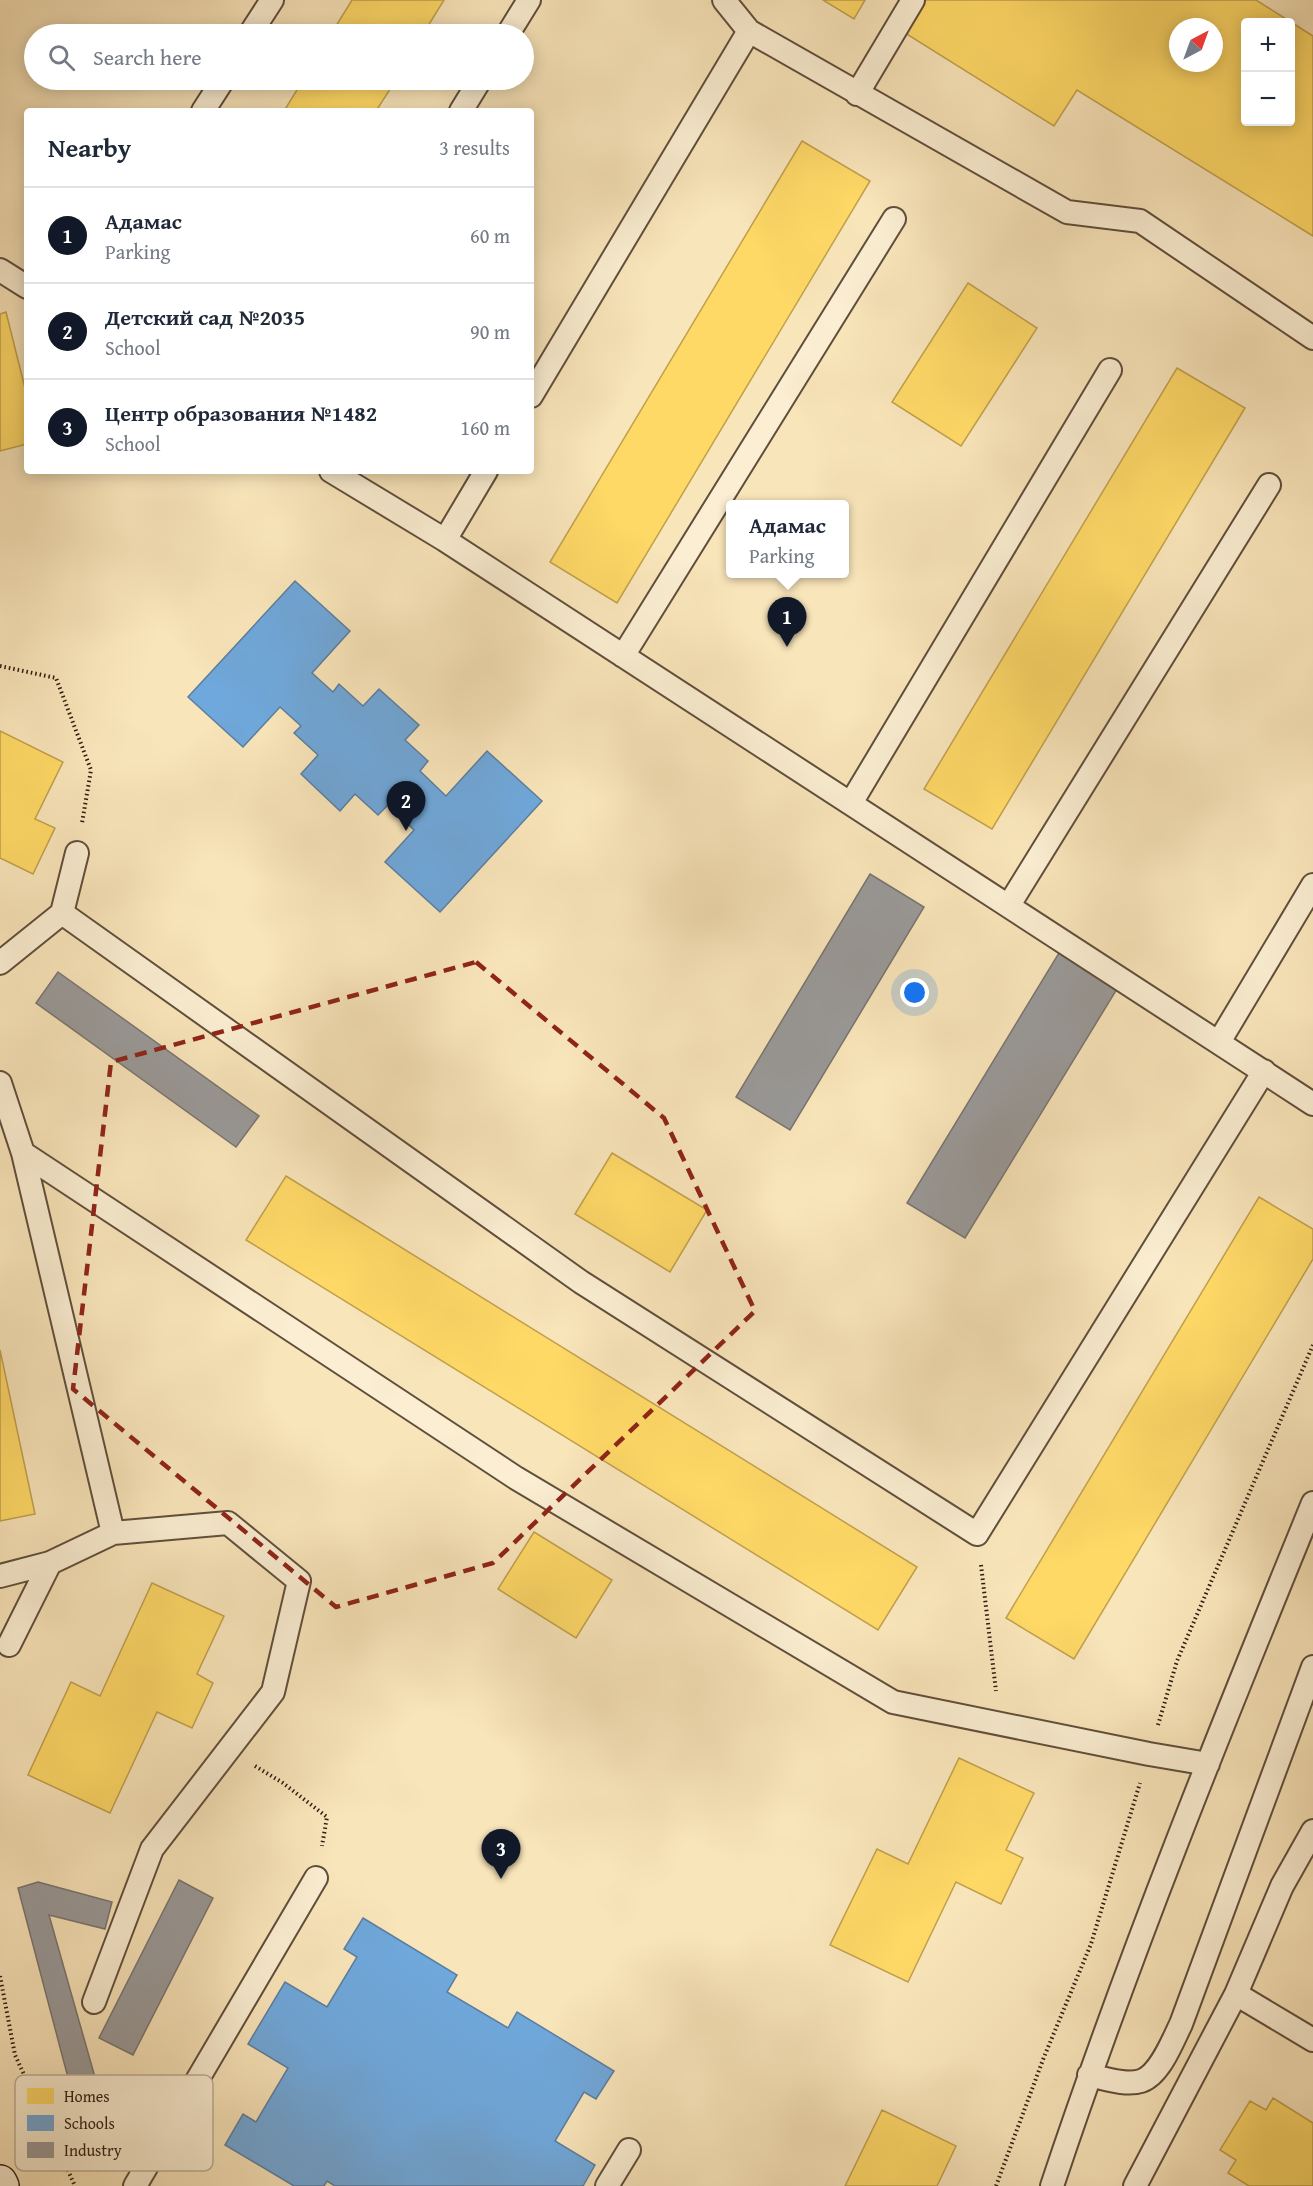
<!DOCTYPE html>
<html lang="en">
<head>
<meta charset="utf-8">
<style>
	body { margin:0; font-family:"Gentium Book Plus",serif; background:#f2f2f3; color:#1f2937 }
	.controls { position:absolute; right:18px; top:18px; display:grid; overflow:hidden; border-radius:6px; box-shadow:0 3px 15px #0003 }
	.controls button { width:54px; height:54px; display:grid; place-items:center; padding:0; border:0; border-bottom:2px solid #e0e1e3; background:#fff; color:#1f2937; font:30px sans-serif }
	.compass { position:absolute; left:1169px; top:18px; width:54px; height:54px; border-radius:50%; background:#fff; box-shadow:0 3px 15px #0003; rotate:41deg }
	.you { position:absolute; left:915px; top:993px; width:21px; height:21px; margin:-15px; border:4px solid #fff; border-radius:50%; background:#1a73e8; box-shadow:0 0 0 9px #1a73e833 }
	.badge { display:grid; place-items:center; width:39px; height:39px; border-radius:50%; background:#111827; color:#fff; font-size:20px; font-weight:700 }
	.pin { position:absolute; translate:-50% -50px; filter:drop-shadow(0 2px 3px #0008) }
	.pin::after { content:''; position:absolute; top:32px; width:21px; height:18px; background:inherit; clip-path:polygon(0 0,100% 0,50% 100%) }
	.popup { position:absolute; left:726px; top:500px; width:123px; height:78px; box-sizing:border-box; display:grid; place-content:center; border-radius:6px; background:#fff; filter:drop-shadow(0 2px 4px #0005); font-size:20px; white-space:nowrap; color:#747a83 }
	.popup b { font-size:22px; color:#1f2937 }
	.popup::after { content:''; position:absolute; left:50%; top:100%; margin-left:-12px; border:12px solid transparent; border-top-color:#fff }
	.list { margin:0; padding:0; list-style:none }
	h2 { display:flex; justify-content:space-between; align-items:center; height:78px; margin:0; padding:0 24px; font-size:26px }
	h2 small { font-size:20px; font-weight:400; color:#747a83 }
	.list li { display:grid; grid-template-columns:39px 1fr auto; gap:18px; align-items:center; box-sizing:border-box; height:96px; padding:0 24px; border-top:2px solid #e0e1e3 }
	.list b { display:block; font-size:22px; white-space:nowrap }
	.list p { margin:0; font-size:20px; white-space:nowrap; color:#747a83 }
	.list em { font-size:20px; font-style:normal; color:#747a83 }
	.icon { flex:none; width:33px; height:33px; fill:none; stroke:currentColor; stroke-width:2; stroke-linecap:round; stroke-linejoin:round }
	.map { position:relative; flex:none; width:1313px; height:2186px; overflow:hidden }
	.search { position:absolute; background:#fff; box-shadow:0 3px 15px #0003; left:24px; top:24px; width:510px; height:66px; display:flex; align-items:center; gap:15px; box-sizing:border-box; padding:0 21px; border-radius:33px; color:#747a83; font-size:22px }
	.panel { position:absolute; background:#fff; box-shadow:0 3px 15px #0003; left:24px; top:108px; width:510px; height:366px; border-radius:6px }
	.map>svg:first-child { display:block }
</style>
</head>
<body>
<div class="map">
<svg width="1313" height="2186" viewBox="0 0 1313 2186">
	<rect width="100%" height="100%" fill="#f9e5ba"/>
	<filter id="stains"><feTurbulence type="fractalNoise" baseFrequency=".00333" numOctaves="4"/><feColorMatrix values="0 0 0 0 .2 0 0 0 0 .09 0 0 0 0 .02 0 0 0 .5 -.17"/></filter>
	<radialGradient id="worn" r=".72"><stop offset=".6" stop-color="#630" stop-opacity="0"/><stop offset="1" stop-color="#630" stop-opacity=".3"/></radialGradient>
	<!-- homes -->
	<path fill="#ffd966" stroke="#c0a04d" stroke-width="1.5" fill-rule="evenodd" d="M352,0h92l-21,34h-92z
		M823,0h42l-11,19z
		M926,0h330l57,36v200l-236,-146 -23,36 -149,-93zM1246,22h44v100h-44zM1178,27h36v36h-36z
		M303,80h93l-20,31h-92z
		M802,141l68,40 -253,422 -67,-41z
		M968,283l69,45 -76,118 -69,-44z
		M6,312l21,84v48l-27,7v-137z
		M1177,368l68,40 -253,421 -68,-40z
		M0,731l63,31 -28,57 20,9 -22,46 -33,-16z
		M612,1153l95,57 -37,62 -95,-58z
		M286,1176l631,391 -39,63 -632,-390z
		M1259,1197l54,32v30l-239,400 -68,-41z
		M0,1350l35,164 -35,7z
		M534,1532l78,48 -36,58 -78,-49z
		M152,1583l72,33 -27,58 16,9 -21,45 -35,-16 -47,101 -82,-38 43,-93 29,14z
		M959,1758l75,35 -28,57 17,8 -22,46 -45,-22 -48,100 -78,-37 47,-96 31,15z
		M1273,2098l40,25v63h-64l-21,-13 8,-13 -16,-10 30,-49 16,9z
		M882,2110l74,36 -19,40h-92z"/>
	<!-- schools -->
	<path fill="#6fa8dc" stroke="#5b7e9f" stroke-width="1.5" d="M295,581l55,50 -38,42 21,19 6,-8 24,22 16,-17 40,36 -14,15 23,21 -8,10 26,25 41,-45 55,50 -102,111 -55,-50 29,-32 -26,-25 -10,10 -23,-21 -15,17 -39,-37 17,-19 -24,-22 7,-7 -21,-19 -37,40 -55,-50z
		M363,1918l94,57 -10,17 61,36 9,-16 97,59 -18,28 -12,-7 -29,49 40,24 -12,21h-248l-8,-5 -3,5h-30l-69,-41 18,-31 13,8 32,-54 -40,-24 37,-62 42,25 30,-50 -13,-8z"/>
	<!-- industry -->
	<path fill="#999" stroke="#797470" stroke-width="1.5" d="M870,874l54,33 -134,223 -54,-33z
		M1062,948l58,36 -155,254 -58,-35z
		M58,972l201,144 -23,31 -200,-144z
		M179,1880l34,18 -80,157 -34,-17z
		M38,1882l74,20 -7,27 -56,-14 51,180 -24,13 -58,-220z"/>
	<g fill="none" stroke-linecap="round" stroke-linejoin="round">
		<defs>
			<path id="lane" d="M724,0l25,31 318,181 73,9 173,117
				M250,34l22,-34
				M508,34l21,-34
				M857,94l56,-94
				M203,111l20,-31
				M461,111l19,-31
				M0,270l27,17
				M531,396l218,-365
				M331,471l114,69 868,564
				M445,540l41,-69
				M623,656l271,-437
				M851,803l259,-433
				M1009,905l260,-420
				M62,913l15,-60
				M0,963l62,-50 519,369 396,252 287,-463
				M1219,1042l94,-157
				M0,1083l23,70 90,380
				M23,1153l493,325 377,224 256,52 59,10
				M0,1576l50,-13 63,-30 115,-10 71,58 -26,111 -121,157 -58,153
				M9,1645l41,-82
				M1236,1994l77,46
				M1089,2075c15,3 37,11 52,6 19,-6 32,-41 40,-57l132,-357
				M135,2186l181,-308
				M607,2186l22,-36
				M1052,2186c77,-231 169,-458 261,-683
				M1135,2186l101,-192 46,-108 31,-55"/>
			<path id="secondary" d="M0,2182l2,4"/>
		</defs>
		<!-- lane casing -->
		<use href="#lane" stroke="#604e3c" stroke-width="26"/>
		<!-- secondary casing -->
		<use href="#secondary" stroke="#2d1c12" stroke-width="36"/>
		<!-- path -->
		<path stroke="#2d1c12" stroke-width="4" stroke-dasharray="1.5 3" stroke-linecap="butt" d="M0,666l56,12 35,92 -9,53
			M981,1565l15,126
			M1158,1725l19,-64 136,-316
			M255,1766l28,17 44,34 -5,29
			M0,1976l15,79 60,131
			M996,2186l48,-129 47,-113 49,-161"/>
		<!-- lane -->
		<use href="#lane" stroke="#fbeed2" stroke-width="22"/>
		<!-- secondary -->
		<use href="#secondary" stroke="#fbeed2" stroke-width="33"/>
	</g>
	<!-- marked area -->
	<path fill="none" stroke="#8f2418" stroke-width="4.5" stroke-dasharray="12 8" stroke-linejoin="round" d="M476,962l188,156 91,193 -262,252 -157,44 -263,-218 38,-327z"/>
	<!-- legend -->
	<rect x="15" y="2075" width="198" height="96" rx="9" fill="#fbeed2" stroke="#bdaf98" stroke-width="1.5"/>
	<rect x="27" y="2088" width="27" height="16" fill="#ffd966"/>
	<rect x="27" y="2115" width="27" height="16" fill="#6fa8dc"/>
	<rect x="27" y="2142" width="27" height="16" fill="#999"/>
	<g font-size="16" fill="#2d1c12">
		<text x="64" y="2102">Homes</text>
		<text x="64" y="2129">Schools</text>
		<text x="64" y="2156">Industry</text>
	</g>
	<rect width="100%" height="100%" filter="url(#stains)"/>
	<rect width="100%" height="100%" fill="url(#worn)"/>
</svg>
<div class="controls">
<button>+</button>
<button>−</button>
</div>
<svg class="compass" viewBox="-18 -18 36 36"><path d="M0-13l5 13h-10z" fill="#e53935"/><path d="M0 13l5-13h-10z" fill="#747a83"/></svg>
<div class="you"></div>
<div class="pin badge" style="left:787px;top:647px">1</div>
<div class="popup"><b>Адамас</b>Parking</div>
<div class="pin badge" style="left:406px;top:831px">2</div>
<div class="pin badge" style="left:501px;top:1879px">3</div>
<div class="search"><svg class="icon" aria-label="search" viewBox="0 0 24 24"><circle cx="10" cy="10" r="6"/><path d="M15 15l6 6"/></svg>Search here</div>
<section class="panel">
<h2>Nearby<small>3 results</small></h2>
<ul class="list">
<li><span class="badge">1</span><div><b>Адамас</b><p>Parking</p></div><em>60 m</em></li>
<li><span class="badge">2</span><div><b>Детский сад №2035</b><p>School</p></div><em>90 m</em></li>
<li><span class="badge">3</span><div><b>Центр образования №1482</b><p>School</p></div><em>160 m</em></li>
</ul>
</section>
</div>
</body>
</html>
